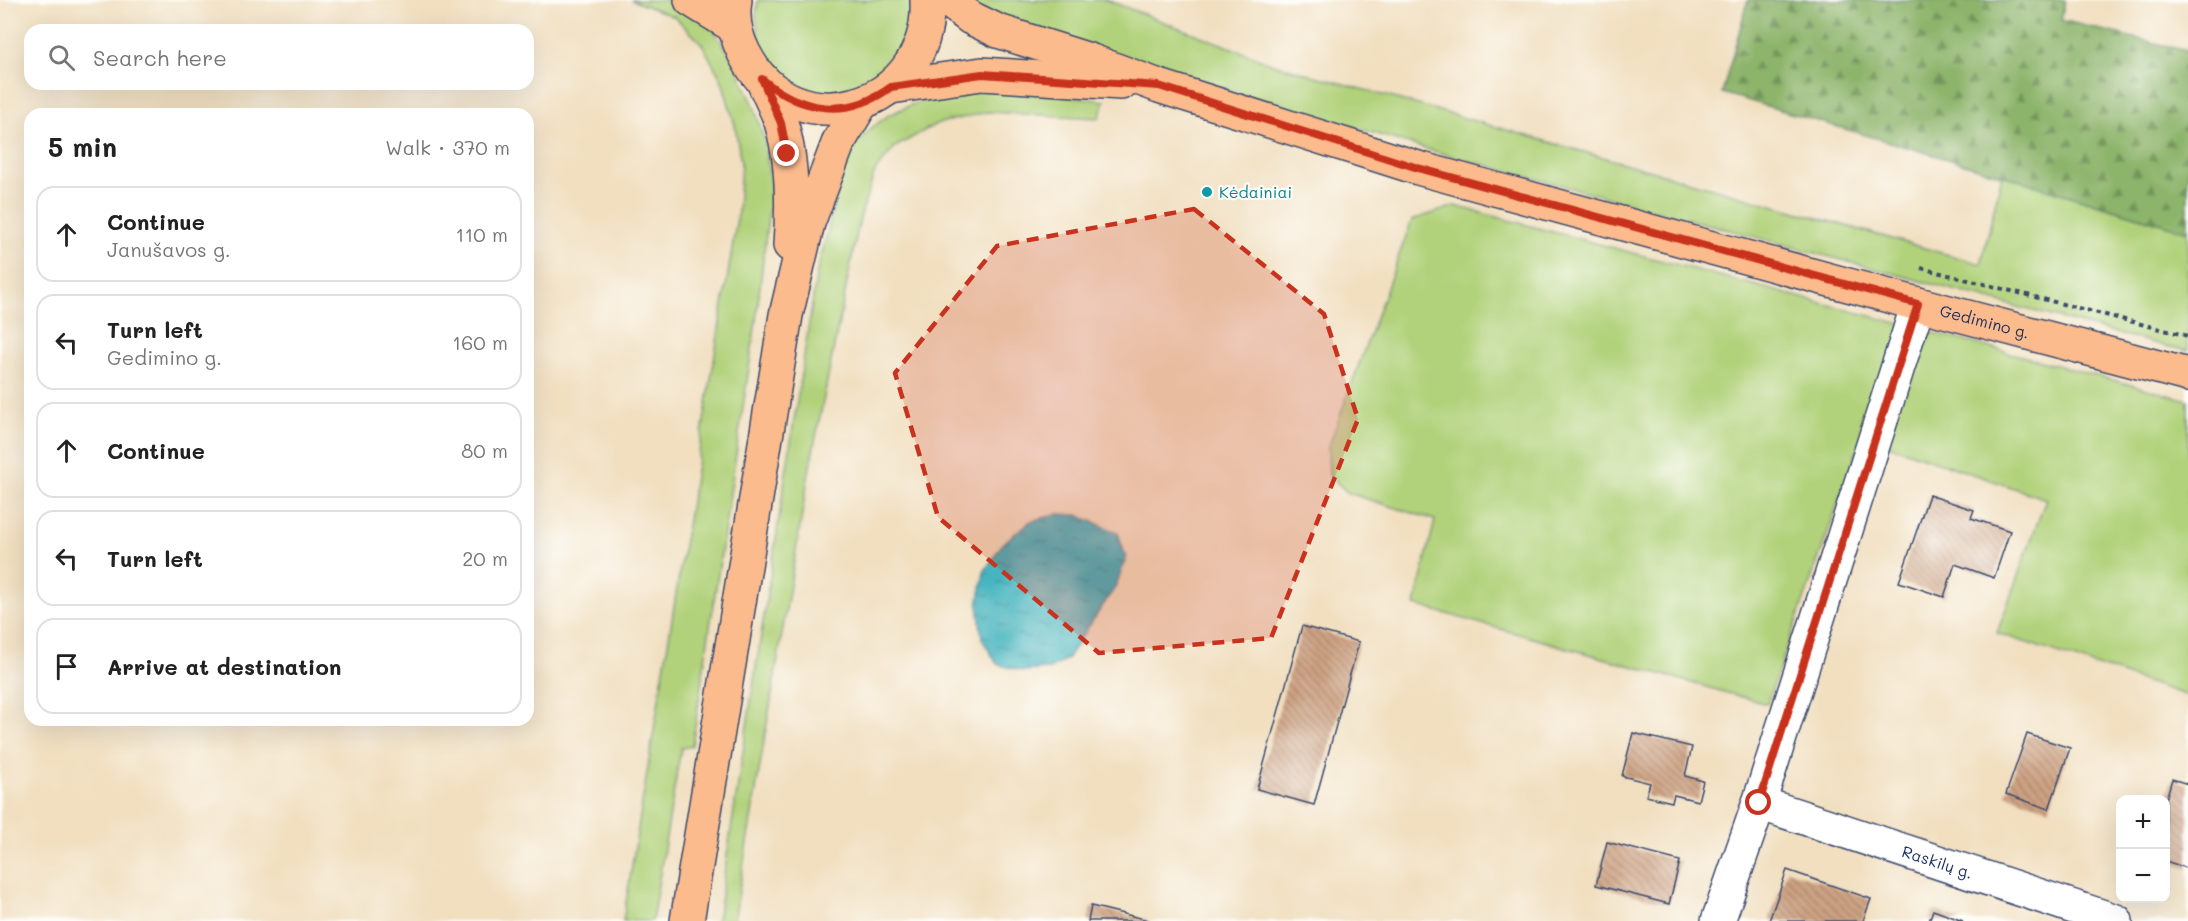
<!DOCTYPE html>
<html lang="en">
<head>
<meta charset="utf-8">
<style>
	body { margin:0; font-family:Mali,sans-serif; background:#f6f6f6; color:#222 }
	.controls { position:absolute; right:18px; bottom:18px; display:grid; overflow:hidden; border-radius:12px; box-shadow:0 6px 24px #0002 }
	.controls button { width:54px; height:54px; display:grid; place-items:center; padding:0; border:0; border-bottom:2px solid #e0e0e0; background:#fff; color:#222; font:30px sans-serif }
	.stop { position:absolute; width:18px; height:18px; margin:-14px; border:4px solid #c8321e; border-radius:50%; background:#fff }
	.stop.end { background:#c8321e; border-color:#fff; box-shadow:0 2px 6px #0008 }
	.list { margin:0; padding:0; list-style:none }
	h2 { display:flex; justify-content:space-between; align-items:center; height:78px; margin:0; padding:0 24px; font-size:26px }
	h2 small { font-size:20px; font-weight:400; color:#767676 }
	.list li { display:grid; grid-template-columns:39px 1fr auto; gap:18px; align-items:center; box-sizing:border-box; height:96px; margin:0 12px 12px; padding:0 12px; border:2px solid #e0e0e0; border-radius:18px }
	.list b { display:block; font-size:22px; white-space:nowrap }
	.list p { margin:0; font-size:20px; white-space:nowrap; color:#767676 }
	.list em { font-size:20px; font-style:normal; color:#767676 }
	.icon { flex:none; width:33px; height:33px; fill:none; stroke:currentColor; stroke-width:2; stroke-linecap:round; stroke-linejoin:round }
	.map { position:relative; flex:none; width:2188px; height:921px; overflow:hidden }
	.search { position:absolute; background:#fff; box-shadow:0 6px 24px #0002; left:24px; top:24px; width:510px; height:66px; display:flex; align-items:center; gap:15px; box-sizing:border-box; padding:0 21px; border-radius:18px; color:#767676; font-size:22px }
	.panel { position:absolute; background:#fff; box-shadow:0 6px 24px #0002; left:24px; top:108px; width:510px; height:618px; border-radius:18px }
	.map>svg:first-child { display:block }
</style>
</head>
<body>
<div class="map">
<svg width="2188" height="921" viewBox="0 0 2188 921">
	<defs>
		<pattern id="forest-firs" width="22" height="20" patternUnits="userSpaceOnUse" patternTransform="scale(1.5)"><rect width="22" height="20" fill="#8cb46a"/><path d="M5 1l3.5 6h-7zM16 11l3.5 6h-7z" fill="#72935a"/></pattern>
		<pattern id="water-ripples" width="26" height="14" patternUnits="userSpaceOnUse" patternTransform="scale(1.5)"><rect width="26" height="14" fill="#46b5bf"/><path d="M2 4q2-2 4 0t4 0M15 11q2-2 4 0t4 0" fill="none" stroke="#3a949e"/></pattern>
		<pattern id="building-back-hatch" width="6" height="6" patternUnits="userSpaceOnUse" patternTransform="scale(1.5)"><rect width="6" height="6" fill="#cea282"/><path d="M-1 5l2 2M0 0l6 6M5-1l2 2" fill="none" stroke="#a6846e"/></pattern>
	</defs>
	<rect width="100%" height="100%" fill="#fdfcf7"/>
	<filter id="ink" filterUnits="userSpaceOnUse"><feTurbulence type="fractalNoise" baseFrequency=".0167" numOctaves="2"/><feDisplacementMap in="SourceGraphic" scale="12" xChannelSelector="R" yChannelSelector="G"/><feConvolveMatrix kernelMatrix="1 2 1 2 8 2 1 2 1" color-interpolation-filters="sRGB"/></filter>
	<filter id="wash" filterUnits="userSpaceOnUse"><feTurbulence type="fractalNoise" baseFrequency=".008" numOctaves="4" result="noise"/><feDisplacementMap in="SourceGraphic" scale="24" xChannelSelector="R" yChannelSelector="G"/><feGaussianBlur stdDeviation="1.35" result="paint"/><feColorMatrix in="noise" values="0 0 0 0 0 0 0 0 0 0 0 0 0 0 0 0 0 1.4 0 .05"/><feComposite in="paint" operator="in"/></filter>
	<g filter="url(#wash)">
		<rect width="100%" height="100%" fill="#f1dfc0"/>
		<!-- green -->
		<path fill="#b1d27a" stroke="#66806c" stroke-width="1.5" d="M631,0h48l36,32 19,29 20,45 11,37 6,48 -15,130 -64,425 -11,2 -29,173h-29l115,-709 3,-49 -6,-38 -13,-44 -20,-37 -27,-27z
			M758,0h153l-4,47 -27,33 -39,15 -42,-8 -18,-13 -14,-16 -8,-20 -3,-21z
			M958,0h149l166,64 708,200 21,-89 186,57v119l-27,-6 -721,-192 -420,-126z
			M1003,87l102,14 -6,17 -112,-6 -51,12 -41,23 -20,24 -15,47 -50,248 -76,455h-17l100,-649 28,-108 10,-19 15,-16 19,-14 31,-14 39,-11z
			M1455,206l733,194v296l-191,-63 49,-134 -184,-63 -95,268 -352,-99 20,-85 -87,-27 -19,-18 -1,-27 84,-228z"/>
		<!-- forest -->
		<path fill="url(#forest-firs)" stroke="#547264" stroke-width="1.5" d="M1748,0h317l-4,20 127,31v181l-186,-57 -280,-82z"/>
		<!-- water -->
		<path fill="url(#water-ripples)" stroke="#30728e" stroke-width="1.5" d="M1058,514l20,1 40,18 8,25 -10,28 -49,73 -17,10 -27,2 -26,-7 -15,-25 -4,-34 6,-33 19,-29 28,-22z"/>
		<g id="blocks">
			<!-- building -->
			<path fill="url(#building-back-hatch)" d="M1929,495l45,15 -3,8 39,13 -16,47 -39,-14 -11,33 -45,-15z
				M1302,626l57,16 -45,163 -57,-16z
				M1633,733l59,14 -7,29 18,5 -5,20 -24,-6 -2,7 -26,-6 4,-13 -28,-7z
				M2027,734l43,14 -21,61 -43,-15z
				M2172,779l16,5v85l-22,-8v-62z
				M1607,842l73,19 -11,43 -73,-19z
				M1787,870l84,29 -8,22h-94z
				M1091,906l57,14 -1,1h-59z
				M1933,910l30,11h-34z"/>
		</g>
	</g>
	<g filter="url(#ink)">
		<use href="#blocks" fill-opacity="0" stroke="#3b496d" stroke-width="1.5"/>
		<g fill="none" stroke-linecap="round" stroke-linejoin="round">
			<defs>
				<g id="minor">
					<path id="s1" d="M1759,803l357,118"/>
					<path d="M1718,921l41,-118 159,-499"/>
				</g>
				<g id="major">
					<path d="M691,0l44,27"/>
					<path d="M735,0c-3,18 1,37 9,53 49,98 189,56 183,-53"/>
					<path id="s2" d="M947,0l24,18 27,13 94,30 67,25 259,82 500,136 270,71"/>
					<path d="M762,79c6,14 14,29 19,43 12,39 12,83 9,123"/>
					<path d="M891,87l91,-13 139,9"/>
					<path d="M687,921l99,-606 22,-92 31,-82 22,-37"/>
				</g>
			</defs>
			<!-- minor casing -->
			<use href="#minor" stroke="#3b496d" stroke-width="36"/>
			<!-- major casing -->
			<use href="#major" stroke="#3b496d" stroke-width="36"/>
			<!-- path -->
			<path stroke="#3b496d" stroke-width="4" stroke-dasharray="4.5 4.5" stroke-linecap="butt" d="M1921,268l267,68"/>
			<!-- minor -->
			<use href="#minor" stroke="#fff" stroke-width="33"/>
			<!-- major -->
			<use href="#major" stroke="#fbbb8d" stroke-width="33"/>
		</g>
	</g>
	<g fill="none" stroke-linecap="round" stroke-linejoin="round" filter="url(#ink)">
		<!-- route -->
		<path stroke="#c8321e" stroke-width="8" d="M787,154l-6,-31 -19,-44c39,33 86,40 129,8l91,-13 177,12 259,82 500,136 -159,499"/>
	</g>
	<!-- marked area -->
	<path fill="#c8321e" fill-opacity="0.2" stroke="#c8321e" stroke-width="4.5" stroke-dasharray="12 8" stroke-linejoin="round" d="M1194,209l130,105 34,105 -87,219 -172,15 -161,-136 -43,-144 102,-127z"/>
	<!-- markers -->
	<circle fill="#0f9aa8" stroke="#fdfcf7" stroke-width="2" cx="1207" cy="192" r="6"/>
	<g text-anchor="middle" stroke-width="4.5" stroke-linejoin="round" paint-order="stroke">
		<!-- culture labels -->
		<g font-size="16" fill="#0d838f" stroke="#fdfcf7" text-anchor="start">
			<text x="1219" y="198">Kėdainiai</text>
		</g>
		<!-- street labels -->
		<g font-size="16" fill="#1b2f5e" stroke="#fdfcf7">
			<text dy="6" stroke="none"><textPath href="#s2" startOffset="1089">Gedimino g.</textPath></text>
			<text dy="6" stroke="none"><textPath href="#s1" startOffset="188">Raskilų g.</textPath></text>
		</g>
	</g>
</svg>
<div class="controls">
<button>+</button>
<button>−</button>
</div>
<div class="stop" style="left:1759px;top:803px"></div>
<div class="stop end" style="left:787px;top:154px"></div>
<div class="search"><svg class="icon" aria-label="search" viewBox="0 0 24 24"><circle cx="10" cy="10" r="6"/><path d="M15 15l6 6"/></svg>Search here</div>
<section class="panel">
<h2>5 min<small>Walk · 370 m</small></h2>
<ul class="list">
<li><svg class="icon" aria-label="ahead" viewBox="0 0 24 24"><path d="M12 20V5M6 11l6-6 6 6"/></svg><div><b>Continue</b><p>Janušavos g.</p></div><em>110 m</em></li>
<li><svg class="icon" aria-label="left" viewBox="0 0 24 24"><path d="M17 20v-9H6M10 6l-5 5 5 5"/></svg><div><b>Turn left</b><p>Gedimino g.</p></div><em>160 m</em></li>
<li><svg class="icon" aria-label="ahead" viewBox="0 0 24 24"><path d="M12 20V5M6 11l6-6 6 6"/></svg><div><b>Continue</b></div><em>80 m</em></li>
<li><svg class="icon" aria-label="left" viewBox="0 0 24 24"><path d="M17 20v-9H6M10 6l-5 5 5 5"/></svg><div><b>Turn left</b></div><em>20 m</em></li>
<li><svg class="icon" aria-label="arrive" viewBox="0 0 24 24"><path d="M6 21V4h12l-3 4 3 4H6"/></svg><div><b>Arrive at destination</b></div></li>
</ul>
</section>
</div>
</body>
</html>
